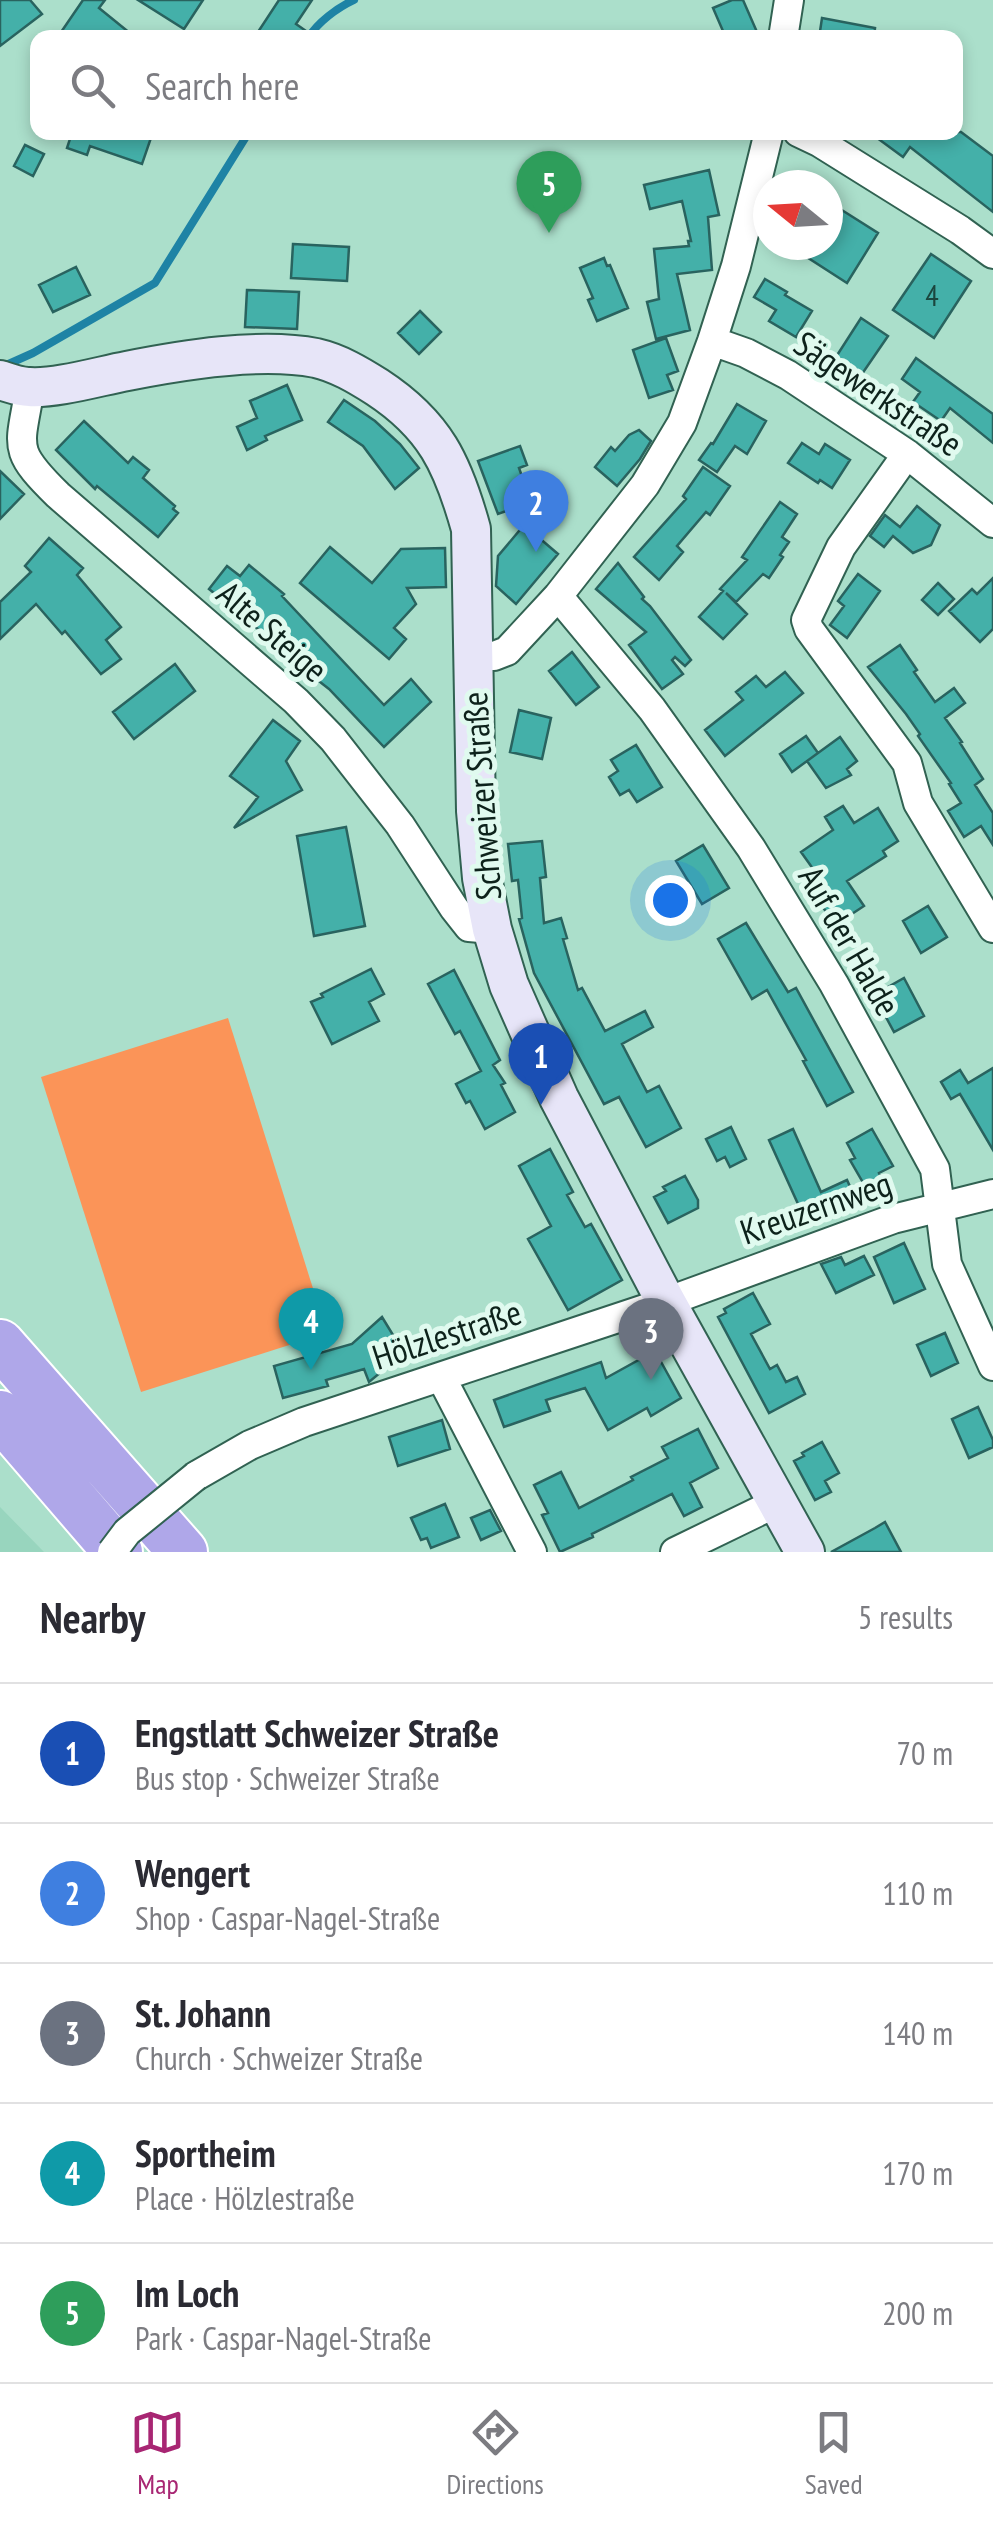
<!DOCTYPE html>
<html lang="en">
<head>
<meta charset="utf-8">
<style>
	body { margin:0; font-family:"PT Sans Narrow",sans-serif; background:#f2f2f3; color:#2b2b33 }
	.compass { position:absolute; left:753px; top:170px; width:90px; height:90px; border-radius:50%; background:#fff; box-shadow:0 5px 15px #0003; rotate:288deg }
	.you { position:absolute; left:670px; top:900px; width:35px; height:35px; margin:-25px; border:8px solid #fff; border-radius:50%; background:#1a73e8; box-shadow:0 0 0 15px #1a73e833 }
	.badge { display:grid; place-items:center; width:65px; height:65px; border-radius:50%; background:#a82673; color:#fff; font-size:32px; font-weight:700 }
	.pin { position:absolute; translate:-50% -82px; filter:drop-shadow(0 2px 5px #0008) }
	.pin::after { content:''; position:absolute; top:52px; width:35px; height:30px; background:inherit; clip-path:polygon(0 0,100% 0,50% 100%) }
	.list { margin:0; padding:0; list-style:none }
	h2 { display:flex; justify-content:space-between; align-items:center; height:130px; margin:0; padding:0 40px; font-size:42px }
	h2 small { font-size:32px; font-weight:400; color:#7c7c81 }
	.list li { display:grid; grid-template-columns:65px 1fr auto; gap:30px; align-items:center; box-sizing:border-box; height:140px; padding:0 40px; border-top:2px solid #e1e1e2 }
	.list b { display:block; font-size:38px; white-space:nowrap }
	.list p { margin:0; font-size:32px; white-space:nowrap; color:#7c7c81 }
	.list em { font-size:32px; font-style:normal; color:#7c7c81 }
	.icon { flex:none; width:55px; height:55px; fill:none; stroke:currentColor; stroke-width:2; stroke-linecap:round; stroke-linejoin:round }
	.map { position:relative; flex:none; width:993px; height:1552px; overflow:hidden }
	.search { position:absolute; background:#fff; box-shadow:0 5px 15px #0003; left:30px; right:30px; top:30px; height:110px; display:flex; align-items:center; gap:25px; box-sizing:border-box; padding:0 35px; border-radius:20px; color:#7c7c81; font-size:38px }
	.sheet { height:830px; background:#fff }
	nav { display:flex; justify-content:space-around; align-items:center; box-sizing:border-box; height:140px; border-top:2px solid #e1e1e2; background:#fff; font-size:28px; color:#7c7c81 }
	nav a { display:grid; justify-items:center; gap:5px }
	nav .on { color:#a82673 }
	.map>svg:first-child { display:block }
</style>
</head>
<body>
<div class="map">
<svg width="993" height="1552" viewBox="0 0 993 1552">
	<rect width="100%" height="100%" fill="#abdfcb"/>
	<!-- built -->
	<path fill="#98d5be" d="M0,1507l44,45h-44z"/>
	<!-- green -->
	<path fill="#fb9458" d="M228,1018l99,315 -186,59 -100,-315z"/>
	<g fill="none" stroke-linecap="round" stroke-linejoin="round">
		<!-- stream -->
		<path stroke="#1e83a5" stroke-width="8" d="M308,38c10,-16 29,-30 46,-38
			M4,366l29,-13 122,-70 94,-151"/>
	</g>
	<!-- building -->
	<path fill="#44b0a9" stroke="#29635f" stroke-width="2.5" d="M0,0h30l12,14 -42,32z
		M83,0h22l-6,8 37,30h-79z
		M138,0h65l-19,29z
		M279,0h33l-16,24 20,14h-62z
		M732,0h11l14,32 -14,6h-17l-13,-30z
		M822,18l53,10 -1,10h-55z
		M60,132h93l-11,32 -52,-18 -3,9 -20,-7 3,-9 -10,-4z
		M869,132h92l32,24v56l-83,-65 -7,10z
		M25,145l19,9 -11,22 -19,-10z
		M709,170l10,45 -11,2 4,53 -35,4 13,56 -34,9 -9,-37 12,-3 -5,-50 35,-3 -1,-5h3l-9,-40 -32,8 -6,-24z
		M837,207l41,26 -31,50 -59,-38h40v-24z
		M293,244l56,3 -2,34 -56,-3z
		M931,254l40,27 -37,57 -41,-28z
		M604,258l3,8 3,-1 18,43 -31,13 -9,-21 5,-2 -13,-30z
		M76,267l14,28 -37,17 -14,-27z
		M765,279l22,13 -2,3 27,16 -16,26 -27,-16 7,-11 -22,-13z
		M247,290l52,2 -2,37 -52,-2z
		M420,311l21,21 -22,22 -21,-21z
		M861,318l27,18 -26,38 -8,-6 -12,18 -17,-12z
		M666,338l12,33 -11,4 6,15 -24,8 -16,-48z
		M916,358l77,56v29l-43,-35 -9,13 -28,-19 7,-10 -18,-13z
		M287,385l15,35 -37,16 2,4 -20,10 -10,-23 20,-9 -7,-17z
		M344,400l31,21 25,23 19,24 -24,21 -32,-43 -35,-24z
		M737,404l29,17 -19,33 -12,-8 -18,26 -18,-12 12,-17 2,1z
		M84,421l44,42 5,-6 16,13 -6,8 32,28 -2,3 5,4 -20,24 -61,-51 -2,3 -39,-39z
		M639,430l12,11 -11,18 -23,27 -22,-19 16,-20 4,4 14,-16z
		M802,443l17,11 6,-10 25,16 -18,28 -12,-8 -2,3 -30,-20z
		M520,446l7,19 -8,3 12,34 -33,12 -20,-53z
		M703,467l27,19 -20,29 -4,-3 -29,34 6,6 -24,28 -25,-23 52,-58 -3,-3z
		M0,471l24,23 -24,25z
		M780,502l17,12 -15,23 7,5 -9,13 3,2 -14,21 -6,-4 -27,28 -10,-9 21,21 -24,25 -24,-22 24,-26 -3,-2 27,-29 -5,-3z
		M917,506l23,19 -9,20 -18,8 -20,-17 -9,11 -14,-11 15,-21 15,12z
		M524,525l34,29 -42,50 -20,-18 2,-30z
		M49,538l34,30 -6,7 44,52 -15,13 15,19 -20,15 -36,-43 -3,3 -26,-30 -36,35v-37l31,-30 -6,-6z
		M330,547l42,36 29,-34 44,-1 1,39 -39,1 9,16 -22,24 12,11 -17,20 -89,-76z
		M618,563l26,34 -2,2 8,7 41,54 -6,6 -10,-9 -3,3 11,14 -21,15 -33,-44 17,-13 -50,-43z
		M249,565l35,29 -2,2 102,109 27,-26 20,23 -47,45 -55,-58 -45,-35 2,-2 -77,-63 18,-23 13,10z
		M858,574l22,17 -33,47 -17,-13 14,-19 -6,-5z
		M993,578v51l-13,13 -31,-31 23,-22 5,5z
		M938,583l16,16 -16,16 -16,-15z
		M900,645l17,25 -3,2 21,30 19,-14 11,15 -20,15 17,24 -2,1 23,36 -8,6 18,28v32l-12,-19 -17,11 -16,-26 13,-8 -12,-19 2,-1 -33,-47 2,-2 -14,-20 -38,-47z
		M572,652l27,35 -23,18 -27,-34z
		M175,664l20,27 -61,48 -21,-27z
		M785,672l18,21 -78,63 -20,-26 38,-30 -7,-8 20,-16 10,11z
		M519,710l32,8 -9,41 -32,-7z
		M273,720l27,21 -14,20 16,29 -68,38 24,-31 -28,-21z
		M806,736l12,17 -26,19 -12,-18z
		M840,737l17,24 -10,8 4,6 -25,13 -19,-27z
		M636,745l26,42 -25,15 -8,-12 -9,5 -11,-18 9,-6 -7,-11z
		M843,806l11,17 24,-15 20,33 -15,10 3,5 -39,25 17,25 -29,19 -25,-37 11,-8 -20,-28 32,-22 -8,-13z
		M346,827l19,99 -51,10 -17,-100z
		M542,841l4,36 -6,1 4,45 17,-5 6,20 -4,1 15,51 4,-2 23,43 40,-20 8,16 -31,17 25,48 12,-6 22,42 -35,19 -27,-50 -15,7 -70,-131 -15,-54 3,-1 -4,-38 -6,1 -4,-37z
		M703,845l26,43 -27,16 -26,-43z
		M928,906l19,31 -26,16 -18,-32z
		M746,923l42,69 8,-4 57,104 -26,14 -24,-45 3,-1 -39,-70 -15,9 -34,-60z
		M371,969l13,25 -15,8 10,19 -47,23 -21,-42 12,-5 -2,-3z
		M454,970l46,90 -7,5 12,18 -4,2 14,27 -30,17 -15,-28 -4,2 -10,-19 25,-13 -21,-40 -5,3 -27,-50z
		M904,978l20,38 -30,16 -20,-37z
		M993,1068v82l-33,-56 -9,5 -10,-17 19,-12 8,13z
		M731,1127l15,32 -16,8 -5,-10 -8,4 -11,-22z
		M793,1129l28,63 26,-12 10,22 -19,9 -2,-3 -34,15 -8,-17 4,-2 -29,-64z
		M872,1129l21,37 -14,7 2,4 -16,9 -15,-26 5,-2 -8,-15z
		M550,1149l23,43 -6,3 18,32 6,-3 31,56 -54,30 -40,-71 23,-13 -32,-60z
		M685,1176l13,24v8l-30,15 -14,-26 12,-6 -3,-4z
		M904,1243l21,46 -31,14 -20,-46z
		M864,1256l10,19 -38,18 -15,-29 20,-7 4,8z
		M753,1293l17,31 -19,10 19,35 7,-4 9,17 11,-5 8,17 -36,19 -51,-96 8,-4 -2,-4z
		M382,1317l22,36 -35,29 -5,-13 -38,11 2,6 -45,12 -9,-32 78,-22z
		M945,1333l13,30 -27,13 -14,-31z
		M655,1351l26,47 -30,18 -4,-8 -39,22 -23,-42 -39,12 4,11 -46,16 -10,-27 107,-38 5,16z
		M978,1407l15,33v7l-24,11 -17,-39z
		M442,1420l8,29 -52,17 -9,-29z
		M698,1429l20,39 -28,15 12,24 -18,9 -12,-22 -80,40 1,3 -33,15 -18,-37 6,-2 -14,-28 27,-13 18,36 54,-28 -2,-3 37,-19 -6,-11z
		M822,1442l17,31 -14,8 6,11 -16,8 -21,-39 10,-5 -2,-3z
		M445,1504l14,33 -28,11 -4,-10 -6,2 -10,-22z
		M490,1510l11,21 -20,9 -10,-22z
		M885,1522l16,30h-70l44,-24z"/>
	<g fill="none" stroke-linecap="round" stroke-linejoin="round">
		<defs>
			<path id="street" d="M783,38l6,-38
				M798,132l21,10 141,88 33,24
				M712,341l34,12 42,22 119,79 86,69
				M30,388c-10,60 -19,61 28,107l238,206 37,38 67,86 54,83 15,19 23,2
				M907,454l-66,93 -35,73 3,9 98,134 11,40 75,125
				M558,596l94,113 99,139 83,136 101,185 12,95 46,102
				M475,656h19l13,-5 51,-55 87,-111 37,-62 30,-82 24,-75 33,-134
				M441,1377l91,175
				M196,1476l54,-31 54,-23 362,-120 227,-83 100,-25
				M675,1552l101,-49"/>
			<path id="secondary" d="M0,380c9,3 20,7 29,7 27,2 71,-11 98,-16 55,-11 133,-24 189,-13 22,5 42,17 61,29 58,38 76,77 94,142l5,282 6,67 10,51 17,56 50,113 107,204 139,250"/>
			<path id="highway" d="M0,1344l183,208
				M0,1415l118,137"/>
		</defs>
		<!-- street casing -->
		<use href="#street" stroke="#316252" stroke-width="32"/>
		<!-- secondary casing -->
		<use href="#secondary" stroke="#316252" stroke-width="42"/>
		<!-- highway casing -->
		<use href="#highway" stroke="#fff" stroke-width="52"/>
		<!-- street -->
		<use href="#street" stroke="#fff" stroke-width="28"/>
		<!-- secondary -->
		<use href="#secondary" stroke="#e7e5f8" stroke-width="38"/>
		<!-- highway -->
		<use href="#highway" stroke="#afa7e9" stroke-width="48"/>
		<defs>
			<path id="street-bridge" d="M112,1552l15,-20 69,-56"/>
		</defs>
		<!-- street-bridge casing -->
		<use href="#street-bridge" stroke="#316252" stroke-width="32" stroke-linecap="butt"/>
		<!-- street-bridge -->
		<use href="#street-bridge" stroke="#fff" stroke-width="28"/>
	</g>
	<g text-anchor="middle" stroke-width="10" stroke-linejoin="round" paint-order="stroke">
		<!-- number labels -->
		<g font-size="30" fill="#1b463e">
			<text x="932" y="306">4</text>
		</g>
		<!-- street labels -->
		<g font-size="35" fill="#0d221b" stroke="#e0faef">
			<text transform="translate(878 394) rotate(34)" y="12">Sägewerkstraße</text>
			<text transform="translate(272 632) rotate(41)" y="12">Alte Steige</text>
			<text transform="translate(482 796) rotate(-94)" y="12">Schweizer Straße</text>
			<text transform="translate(849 941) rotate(60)" y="12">Auf der Halde</text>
			<text transform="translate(816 1208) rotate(-19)" y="12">Kreuzernweg</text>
			<text transform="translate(447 1335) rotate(-18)" y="12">Hölzlestraße</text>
		</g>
	</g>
</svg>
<svg class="compass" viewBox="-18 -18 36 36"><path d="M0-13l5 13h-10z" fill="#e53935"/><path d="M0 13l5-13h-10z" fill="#7c7c81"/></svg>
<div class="you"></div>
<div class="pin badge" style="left:541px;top:1105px;background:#1a4fb4">1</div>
<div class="pin badge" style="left:536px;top:552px;background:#3f7fe0">2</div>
<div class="pin badge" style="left:651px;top:1380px;background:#6b7280">3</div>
<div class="pin badge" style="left:311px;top:1370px;background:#0f9aa8">4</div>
<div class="pin badge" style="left:549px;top:233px;background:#2e9e5b">5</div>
<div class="search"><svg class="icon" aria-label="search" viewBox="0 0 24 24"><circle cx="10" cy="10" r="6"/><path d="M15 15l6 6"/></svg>Search here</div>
</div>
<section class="sheet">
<h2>Nearby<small>5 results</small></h2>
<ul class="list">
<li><span class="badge" style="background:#1a4fb4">1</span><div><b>Engstlatt Schweizer Straße</b><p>Bus stop · Schweizer Straße</p></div><em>70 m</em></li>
<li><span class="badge" style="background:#3f7fe0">2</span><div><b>Wengert</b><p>Shop · Caspar-Nagel-Straße</p></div><em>110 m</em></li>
<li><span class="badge" style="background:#6b7280">3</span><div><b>St. Johann</b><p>Church · Schweizer Straße</p></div><em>140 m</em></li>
<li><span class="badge" style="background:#0f9aa8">4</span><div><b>Sportheim</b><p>Place · Hölzlestraße</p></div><em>170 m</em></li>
<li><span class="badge" style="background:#2e9e5b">5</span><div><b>Im Loch</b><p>Park · Caspar-Nagel-Straße</p></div><em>200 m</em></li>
</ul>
</section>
<nav>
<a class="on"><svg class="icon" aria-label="map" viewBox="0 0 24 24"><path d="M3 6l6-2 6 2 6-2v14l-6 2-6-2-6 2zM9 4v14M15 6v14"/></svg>Map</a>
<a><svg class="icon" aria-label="directions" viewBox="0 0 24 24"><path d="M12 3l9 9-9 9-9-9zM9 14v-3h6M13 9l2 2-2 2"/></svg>Directions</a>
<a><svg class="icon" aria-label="saved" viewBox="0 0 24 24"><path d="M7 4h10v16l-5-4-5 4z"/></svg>Saved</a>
</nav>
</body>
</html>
